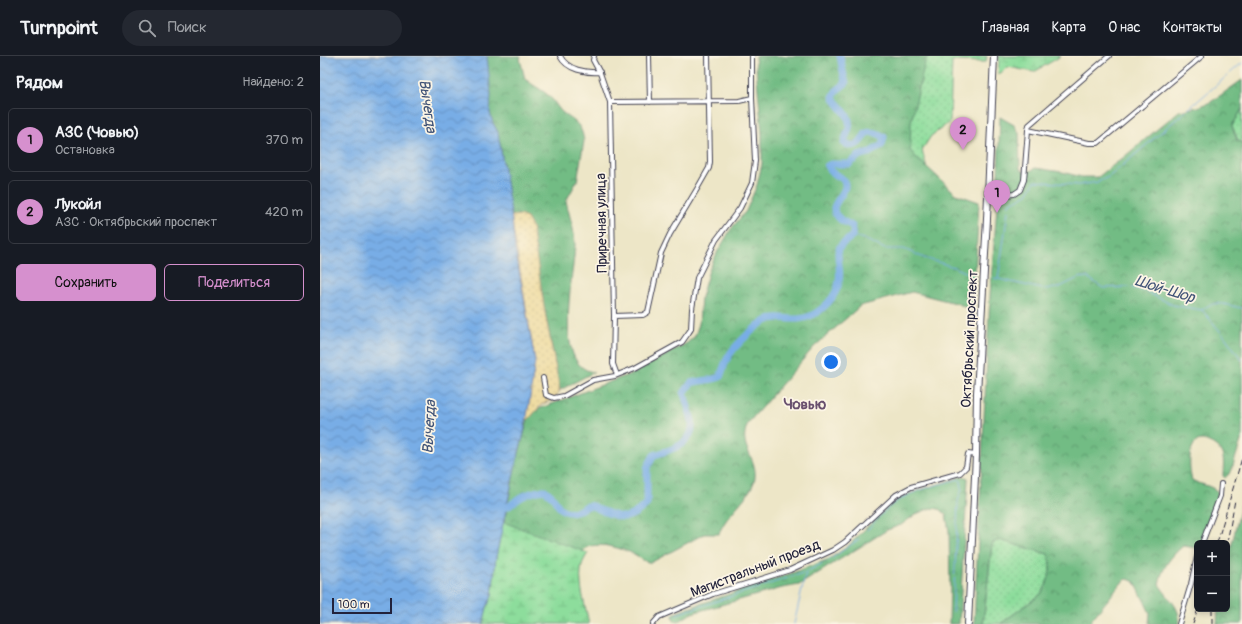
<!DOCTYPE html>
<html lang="ru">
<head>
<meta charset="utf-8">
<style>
	body { margin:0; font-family:Pangolin,sans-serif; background:#242831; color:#f1f3f6 }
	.controls { position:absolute; right:12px; bottom:12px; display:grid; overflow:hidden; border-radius:6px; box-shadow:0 2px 6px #0003 }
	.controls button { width:36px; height:36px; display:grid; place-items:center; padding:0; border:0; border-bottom:1px solid #363941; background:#171b24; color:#f1f3f6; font:20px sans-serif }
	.scale { position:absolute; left:12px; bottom:10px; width:60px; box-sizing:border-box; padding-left:4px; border:2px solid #22223b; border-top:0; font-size:11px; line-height:14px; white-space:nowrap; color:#22223b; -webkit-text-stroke:3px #fcf5e5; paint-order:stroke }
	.you { position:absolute; left:511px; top:306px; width:14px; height:14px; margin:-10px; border:3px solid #fff; border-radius:50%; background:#1a73e8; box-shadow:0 0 0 6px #1a73e833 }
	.badge { display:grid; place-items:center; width:26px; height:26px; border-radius:50%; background:#d690ce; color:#111; font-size:13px; font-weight:700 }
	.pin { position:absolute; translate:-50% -33px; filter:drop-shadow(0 1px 2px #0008) }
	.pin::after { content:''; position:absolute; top:21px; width:14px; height:12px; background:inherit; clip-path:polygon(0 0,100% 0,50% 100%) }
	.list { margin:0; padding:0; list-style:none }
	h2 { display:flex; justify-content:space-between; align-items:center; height:52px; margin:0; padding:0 16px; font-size:17px }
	h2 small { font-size:13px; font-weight:400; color:#9ea1a6 }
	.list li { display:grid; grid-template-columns:26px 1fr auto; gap:12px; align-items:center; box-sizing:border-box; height:64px; margin:0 8px 8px; padding:0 8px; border:1px solid #363941; border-radius:6px }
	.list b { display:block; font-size:15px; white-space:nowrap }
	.list p { margin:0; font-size:13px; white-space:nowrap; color:#9ea1a6 }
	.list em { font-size:13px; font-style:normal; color:#9ea1a6 }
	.actions { display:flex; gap:8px; padding:12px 16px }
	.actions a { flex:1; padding:9px 0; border:1px solid #d690ce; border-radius:6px; text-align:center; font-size:14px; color:#d690ce }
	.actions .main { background:#d690ce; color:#111 }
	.icon { flex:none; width:22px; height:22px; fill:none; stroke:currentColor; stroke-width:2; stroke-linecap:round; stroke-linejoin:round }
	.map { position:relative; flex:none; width:922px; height:568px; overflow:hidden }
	header { display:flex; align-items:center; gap:24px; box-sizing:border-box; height:56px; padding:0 20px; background:#171b24; border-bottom:1px solid #363941 }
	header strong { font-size:19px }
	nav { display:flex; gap:22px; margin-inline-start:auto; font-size:14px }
	.search { width:280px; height:36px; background:#242831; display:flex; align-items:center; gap:10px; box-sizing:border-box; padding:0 14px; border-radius:22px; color:#9ea1a6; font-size:15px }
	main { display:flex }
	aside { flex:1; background:#171b24 }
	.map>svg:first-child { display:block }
</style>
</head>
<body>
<header>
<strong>Turnpoint</strong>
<div class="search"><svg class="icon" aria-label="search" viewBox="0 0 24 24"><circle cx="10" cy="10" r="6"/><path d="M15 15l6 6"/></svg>Поиск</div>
<nav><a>Главная</a><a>Карта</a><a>О нас</a><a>Контакты</a></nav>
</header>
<main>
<aside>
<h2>Рядом<small>Найдено: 2</small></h2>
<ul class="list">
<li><span class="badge">1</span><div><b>АЗС (Човью)</b><p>Остановка</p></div><em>370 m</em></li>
<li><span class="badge">2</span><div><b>Лукойл</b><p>АЗС · Октябрьский проспект</p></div><em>420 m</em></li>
</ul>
<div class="actions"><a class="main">Сохранить</a><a>Поделиться</a></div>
</aside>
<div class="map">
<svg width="922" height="568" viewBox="0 0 922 568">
	<defs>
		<pattern id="grass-dots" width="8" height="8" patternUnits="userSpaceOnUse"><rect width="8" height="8" fill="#8ddd9c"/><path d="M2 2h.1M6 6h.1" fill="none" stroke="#79bd87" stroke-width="1.8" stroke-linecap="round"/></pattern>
		<pattern id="forest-crowns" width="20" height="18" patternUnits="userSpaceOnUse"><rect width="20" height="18" fill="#72bc84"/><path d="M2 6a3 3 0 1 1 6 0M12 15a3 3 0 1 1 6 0" fill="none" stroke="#5d986d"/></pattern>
		<pattern id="wetland-marsh" width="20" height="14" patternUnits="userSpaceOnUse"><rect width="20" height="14" fill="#8ddd9c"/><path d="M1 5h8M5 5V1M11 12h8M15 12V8" fill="none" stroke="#79bd87"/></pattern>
		<pattern id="sand-dots" width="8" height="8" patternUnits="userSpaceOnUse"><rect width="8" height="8" fill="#eeda9e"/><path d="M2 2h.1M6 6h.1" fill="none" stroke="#ccbb89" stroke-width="1.8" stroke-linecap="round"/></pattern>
		<pattern id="water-waves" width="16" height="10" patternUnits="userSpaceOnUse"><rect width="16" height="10" fill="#78ade6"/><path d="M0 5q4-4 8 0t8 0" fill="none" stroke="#628cbc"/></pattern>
	</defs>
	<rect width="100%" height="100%" fill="#fcf5e5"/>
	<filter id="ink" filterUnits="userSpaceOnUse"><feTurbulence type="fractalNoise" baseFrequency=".025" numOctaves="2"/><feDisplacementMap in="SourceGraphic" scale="8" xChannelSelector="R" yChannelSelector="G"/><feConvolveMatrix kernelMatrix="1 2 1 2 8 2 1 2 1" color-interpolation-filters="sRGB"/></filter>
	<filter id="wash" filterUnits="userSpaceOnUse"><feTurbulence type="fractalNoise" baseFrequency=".012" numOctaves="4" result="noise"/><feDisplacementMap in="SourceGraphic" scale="16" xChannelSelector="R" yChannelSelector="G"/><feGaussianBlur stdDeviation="0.9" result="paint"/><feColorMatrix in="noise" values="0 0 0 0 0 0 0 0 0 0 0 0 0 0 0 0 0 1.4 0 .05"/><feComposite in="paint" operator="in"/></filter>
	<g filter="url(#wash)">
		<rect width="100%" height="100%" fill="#ede6c7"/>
		<!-- grass -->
		<path fill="url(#grass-dots)" stroke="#58806c" d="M607,0h60l-1,6 -34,-1 -2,61 -19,14 -9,14 5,18 -9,-7 -9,-11 1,-28 14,-60z
			M922,53v34l-4,-3 -6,-14z
			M679,483l49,15c5,12 1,31 -8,41l-40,29h-17l9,-81z"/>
		<!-- forest -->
		<path fill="url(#forest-crowns)" stroke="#4a6f60" d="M167,0h34l-1,3 5,20c7,6 16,10 23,16 5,4 8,10 12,15 12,12 21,10 24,31l-7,40 -11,20c3,14 8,27 9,42 0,27 -24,124 19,129l-34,18 -15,-78 -25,-97 -9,1 -13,-84 -5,-9 -3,-10z
			M435,0h173l-3,6 -14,60 -1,28 8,10 9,7 29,27 23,8 -6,109 -14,-7 -47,-12 -52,14 -46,41 -66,76c-11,24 9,33 7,54 -2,19 -30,37 -36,57h-15l-52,28c-6,1 -11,-3 -16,-7 -12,-6 -40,-15 -51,-6 -3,3 -6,7 -8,10l-80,-1 18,-90 13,-49 8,-9 100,-38 51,-29 8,-7 4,-12 2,-27 8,-27 9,-19 13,-22 15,-18 11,-26 5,-21v-30z
			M922,24v29l-10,17 5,14 5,3v294l-11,35 -6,6 -2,-2c0,-7 2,-17 -2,-24 -3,-5 -7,-8 -12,-10 -22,-11 -21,27 -17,38 8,5 19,5 26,12l-1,5 -14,46h-6v5l-14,-2c-12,10 -21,22 -24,38 8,14 22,22 20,40h-30l1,-11 -15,-31 -7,-3 -4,1 -32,39 -1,5h-91l40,-29c9,-10 13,-29 8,-41l-49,-14 -7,3 -9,81h-9l16,-329 7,-90 3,-88 14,8 5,8 1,36c6,5 9,3 15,-1l27,4 20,5h16l26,-20 55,-46 19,-4 13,-5z
			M643,420l5,2 -9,146h-10l1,-36 -1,-57 -3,-16 -7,-6 -8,-1 -15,6 -15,11 -14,5 -88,55 -17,3 -90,25 -13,8h-5l-1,-5 2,-3 31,-11 86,-29 37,-14 18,-12 39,-39 14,-11z
			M922,446v122h-25l1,-15h9v-45z"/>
		<!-- wetland -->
		<path fill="url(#wetland-marsh)" stroke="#58806c" d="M679,0h62l-27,16 -26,-5 -10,8z
			M183,466l85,31c-3,5 -7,11 -7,18 -2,17 5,36 8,53h-106l4,-17 5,-11 4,-39z"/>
		<!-- sand -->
		<path fill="url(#sand-dots)" stroke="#887e6c" d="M200,159l7,3 5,9 13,85 15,78 -5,9 -13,5 -13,15h-4l4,-15 6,-43 -23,-139 -1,-6z"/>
		<!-- water -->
		<path fill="url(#water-waves)" stroke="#4d6890" d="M0,0h167l4,38 -1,19 3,10 5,9 13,81 4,36 20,112 -6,43 -5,29 -9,35 -19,89 -4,39 -5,11 -4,17h-163z"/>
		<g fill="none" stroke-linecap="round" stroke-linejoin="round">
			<!-- stream -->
			<path stroke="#78ade6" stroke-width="1" d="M533,180l11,3 21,10h19l20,9 30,9 18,8
				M674,222l48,11 16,-1 20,-10 9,-1 16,11 26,-1 16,4 28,14 29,5 23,27 17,23
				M678,223l11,-75 18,-10 8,-13 44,4 19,-3 12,-6 132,-113
				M882,254c13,-12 25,-4 40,-2
				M547,474c9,-9 18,-21 29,-28 18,-13 42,-17 62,-23l3,2 1,7 -4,13 -5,111
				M354,559l132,-43 26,-14 27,-19
				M474,568l12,-52"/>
			<!-- river -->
			<path stroke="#78ade6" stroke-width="7" d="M178,452c11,2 14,-6 22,-10 8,-5 16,-7 25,-8 2,2 5,4 7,6 4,5 5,11 11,14 17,8 17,-6 29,-4 4,1 8,4 11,5 23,10 26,8 44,-7v-36l7,-13c17,-5 41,-11 38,-34 -2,-9 -6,-19 -8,-28l7,-10c11,-3 18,-2 29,-6 3,-7 5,-16 10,-23 6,-9 27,-30 38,-34 10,-5 19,0 30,-1 17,-1 35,-17 40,-33 4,-11 0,-22 0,-33 1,-15 20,-11 14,-27l-11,-6 -6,-6c0,-2 -1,-4 -1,-6 2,-9 15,-18 10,-27 -4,-7 -11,-4 -17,-15l4,-2h18l11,-9 9,-2 13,-8 2,-8c-6,-4 -12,-6 -18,-4 -5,9 -11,17 -22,10 1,-6 4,-10 5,-15 3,-13 -11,-21 -16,-31l3,-6 10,-8 -2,-7 -4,-20"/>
		</g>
	</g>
	<g filter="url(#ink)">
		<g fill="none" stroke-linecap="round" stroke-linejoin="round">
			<defs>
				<path id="street" d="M240,0c7,14 26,17 40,16
					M274,0l-1,4 7,13 10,29 4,214 -1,48 4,11
					M329,0l1,46
					M290,46l129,-1 13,-3
					M708,74l61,13h9l104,-87
					M668,141l26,-3 6,-4 4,-10 4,-50 1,-5 80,-69
					M294,260l29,-1 5,-3 13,-59 9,-19 27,-45 12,-21 1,-6 -2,-106
					M223,322l3,17 8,3 10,-2 29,-16 22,-4 20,-8 47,-26 7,-10 2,-3 1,-20 5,-31 19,-38 24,-32 12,-25 3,-22 -3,-63v-42
					M882,487l18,-47 1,-12
					M333,568l6,-7 54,-23 77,-24 43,-20 12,-8 51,-47 15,-8 49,-14 6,-6 2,-13 8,1
					M859,568l12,-40 6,-27"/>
				<path id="primary" d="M648,568l8,-169 1,-62 10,-174 7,-163"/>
			</defs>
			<!-- street casing -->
			<use href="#street" stroke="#403f50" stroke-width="6"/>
			<!-- primary casing -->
			<use href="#primary" stroke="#403f50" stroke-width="8"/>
			<!-- street -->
			<use href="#street" stroke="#fff" stroke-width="4"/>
			<!-- primary -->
			<use href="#primary" stroke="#fff" stroke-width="6"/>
			<!-- rail -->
			<path stroke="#22223b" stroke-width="1" stroke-dasharray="6 3" stroke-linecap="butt" d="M897,487l25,-85
				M907,487l8,-43
				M892,553v15
				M873,568l5,-15"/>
		</g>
	</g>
	<g text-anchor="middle" stroke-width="3.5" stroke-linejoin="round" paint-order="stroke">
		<!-- street labels -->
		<g font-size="14" fill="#22223b" stroke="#fcf5e5">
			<text transform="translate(281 167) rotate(-91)" y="5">Приречная улица</text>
			<text transform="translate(649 283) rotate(-87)" y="5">Октябрьский проспект</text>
			<text transform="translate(435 512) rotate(-21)" y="5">Магистральный проезд</text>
		</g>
		<!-- water labels -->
		<g font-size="15" font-style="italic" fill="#405377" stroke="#fcf5e5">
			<text transform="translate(108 50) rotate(82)" y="5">Вычегда</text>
			<text transform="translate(845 233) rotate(17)" y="5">Шой-Шор</text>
			<text transform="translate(109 371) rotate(-87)" y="5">Вычегда</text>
		</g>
		<!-- neighbourhood labels -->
		<g font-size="15" font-weight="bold" fill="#69506e" stroke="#fcf5e5">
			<text x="485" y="353">Човью</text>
		</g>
	</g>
</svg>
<div class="controls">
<button>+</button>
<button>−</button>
</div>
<div class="scale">100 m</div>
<div class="you"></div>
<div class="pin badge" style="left:677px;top:157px">1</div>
<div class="pin badge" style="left:643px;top:94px">2</div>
</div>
</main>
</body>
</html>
